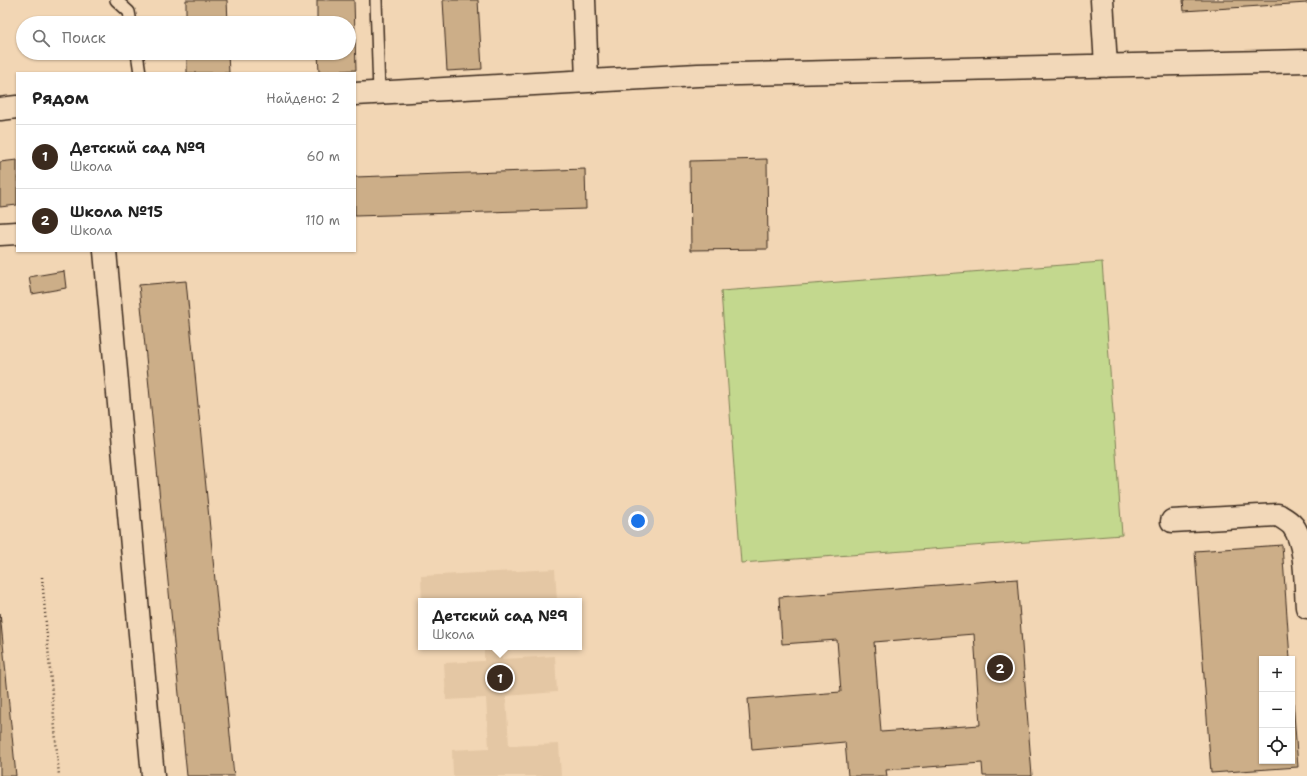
<!DOCTYPE html>
<html lang="ru">
<head>
<meta charset="utf-8">
<style>
	body { margin:0; font-family:"Shantell Sans",sans-serif; background:#f2f2f2; color:#222 }
	.controls { position:absolute; right:12px; bottom:12px; display:grid; overflow:hidden; border-radius:0px; box-shadow:0 1px 3px #0004 }
	.controls button { width:36px; height:36px; display:grid; place-items:center; padding:0; border:0; border-bottom:1px solid #e0e0e0; background:#fff; color:#222; font:20px sans-serif }
	.you { position:absolute; left:638px; top:521px; width:14px; height:14px; margin:-10px; border:3px solid #fff; border-radius:50%; background:#1a73e8; box-shadow:0 0 0 6px #1a73e833 }
	.badge { display:grid; place-items:center; width:26px; height:26px; border-radius:50%; background:#3b2a1e; color:#fff; font-size:13px; font-weight:700 }
	.pin { position:absolute; translate:-50% -50%; border:2px solid #fff; box-shadow:0 1px 4px #0006 }
	.popup { position:absolute; left:418px; top:598px; width:164px; height:52px; box-sizing:border-box; display:grid; place-content:center; border-radius:0px; background:#fff; filter:drop-shadow(0 1px 3px #0005); font-size:13px; white-space:nowrap; color:#767676 }
	.popup b { font-size:15px; color:#222 }
	.popup::after { content:''; position:absolute; left:50%; top:100%; margin-left:-8px; border:8px solid transparent; border-top-color:#fff }
	.list { margin:0; padding:0; list-style:none }
	h2 { display:flex; justify-content:space-between; align-items:center; height:52px; margin:0; padding:0 16px; font-size:17px }
	h2 small { font-size:13px; font-weight:400; color:#767676 }
	.list li { display:grid; grid-template-columns:26px 1fr auto; gap:12px; align-items:center; box-sizing:border-box; height:64px; padding:0 16px; border-top:1px solid #e0e0e0 }
	.list b { display:block; font-size:15px; white-space:nowrap }
	.list p { margin:0; font-size:13px; white-space:nowrap; color:#767676 }
	.list em { font-size:13px; font-style:normal; color:#767676 }
	.icon { flex:none; width:22px; height:22px; fill:none; stroke:currentColor; stroke-width:2; stroke-linecap:round; stroke-linejoin:round }
	.map { position:relative; flex:none; width:1307px; height:776px; overflow:hidden }
	.search { position:absolute; background:#fff; box-shadow:0 1px 3px #0004; left:16px; top:16px; width:340px; height:44px; display:flex; align-items:center; gap:10px; box-sizing:border-box; padding:0 14px; border-radius:22px; color:#767676; font-size:15px }
	.panel { position:absolute; background:#fff; box-shadow:0 1px 3px #0004; left:16px; top:72px; width:340px; height:180px; border-radius:0px }
	.map>svg:first-child { display:block }
</style>
</head>
<body>
<div class="map">
<svg width="1307" height="776" viewBox="0 0 1307 776">
	<rect width="100%" height="100%" fill="#f2d6b4"/>
	<filter id="ink" filterUnits="userSpaceOnUse"><feTurbulence type="fractalNoise" baseFrequency=".025" numOctaves="2"/><feDisplacementMap in="SourceGraphic" scale="8" xChannelSelector="R" yChannelSelector="G"/><feConvolveMatrix kernelMatrix="1 2 1 2 8 2 1 2 1" color-interpolation-filters="sRGB"/></filter>
	<g filter="url(#ink)">
		<!-- built -->
		<path fill="#e4c7a4" d="M555,569l2,32h-135l-1,-25z
			M484,647h17l1,12 53,-3 2,36 -51,4 3,50 50,-2 2,32h-108l-1,-26 37,-2 -3,-50 -40,2 -2,-37 40,-2z"/>
		<!-- grass -->
		<path fill="#c3d88e" stroke="#7f8156" d="M1102,262l20,273 -381,28 -20,-272z"/>
		<!-- building -->
		<path fill="#ccae88" stroke="#3b2a1e" fill-rule="evenodd" d="M186,0h41l1,23h-42z
			M317,0h37l2,70 -37,2 -1,-19h31v-30h-32z
			M443,0h35l4,69 -35,2z
			M1183,0h124v3l-123,8z
			M187,53h41l1,20h-42z
			M767,159l1,90 -77,1 -1,-89z
			M17,160v45l-17,2v-45z
			M585,169l1,40 -231,7v-39z
			M64,271l2,17 -34,6 -3,-17z
			M186,281l48,495h-47l-48,-491z
			M1282,545l8,114h-28v102h30v-74l6,80 -87,6 -16,-222z
			M1017,579l15,197h-49l-1,-13 -96,7 1,6h-39l-3,-34 -93,8 -4,-51 93,-7 -4,-52 -55,4 -3,-47zM974,634l6,91 -99,7 -7,-90z
			M0,613l16,163h-16z"/>
		<g fill="none" stroke-linecap="round" stroke-linejoin="round">
			<defs>
				<path id="service" d="M116,0l13,12 2,11
					M376,0l3,93
					M137,53l3,20"/>
				<path id="minor" d="M584,0l3,81
					M1102,0l4,66
					M355,94l343,-19 609,-14
					M0,109l17,-2
					M0,234l17,-1
					M105,251l48,525
					M1172,521l106,-6c5,3 11,6 15,11 14,19 12,58 14,81"/>
			</defs>
			<!-- service casing -->
			<use href="#service" stroke="#3b2a1e" stroke-width="14"/>
			<!-- minor casing -->
			<use href="#minor" stroke="#3b2a1e" stroke-width="25"/>
			<!-- path -->
			<path stroke="#3b2a1e" stroke-width="2.5" stroke-dasharray="1 3" stroke-linecap="butt" d="M42,577l17,199"/>
			<!-- service -->
			<use href="#service" stroke="#f2d8b9" stroke-width="11"/>
			<!-- minor -->
			<use href="#minor" stroke="#f2d8b9" stroke-width="22"/>
		</g>
	</g>
</svg>
<div class="controls">
<button>+</button>
<button>−</button>
<button><svg class="icon" aria-label="locate" viewBox="0 0 24 24"><circle cx="12" cy="12" r="6"/><path d="M12 2v4M12 18v4M2 12h4M18 12h4"/></svg></button>
</div>
<div class="you"></div>
<div class="pin badge" style="left:500px;top:678px">1</div>
<div class="popup"><b>Детский сад №9</b>Школа</div>
<div class="pin badge" style="left:1000px;top:668px">2</div>
<div class="search"><svg class="icon" aria-label="search" viewBox="0 0 24 24"><circle cx="10" cy="10" r="6"/><path d="M15 15l6 6"/></svg>Поиск</div>
<section class="panel">
<h2>Рядом<small>Найдено: 2</small></h2>
<ul class="list">
<li><span class="badge">1</span><div><b>Детский сад №9</b><p>Школа</p></div><em>60 m</em></li>
<li><span class="badge">2</span><div><b>Школа №15</b><p>Школа</p></div><em>110 m</em></li>
</ul>
</section>
</div>
</body>
</html>
